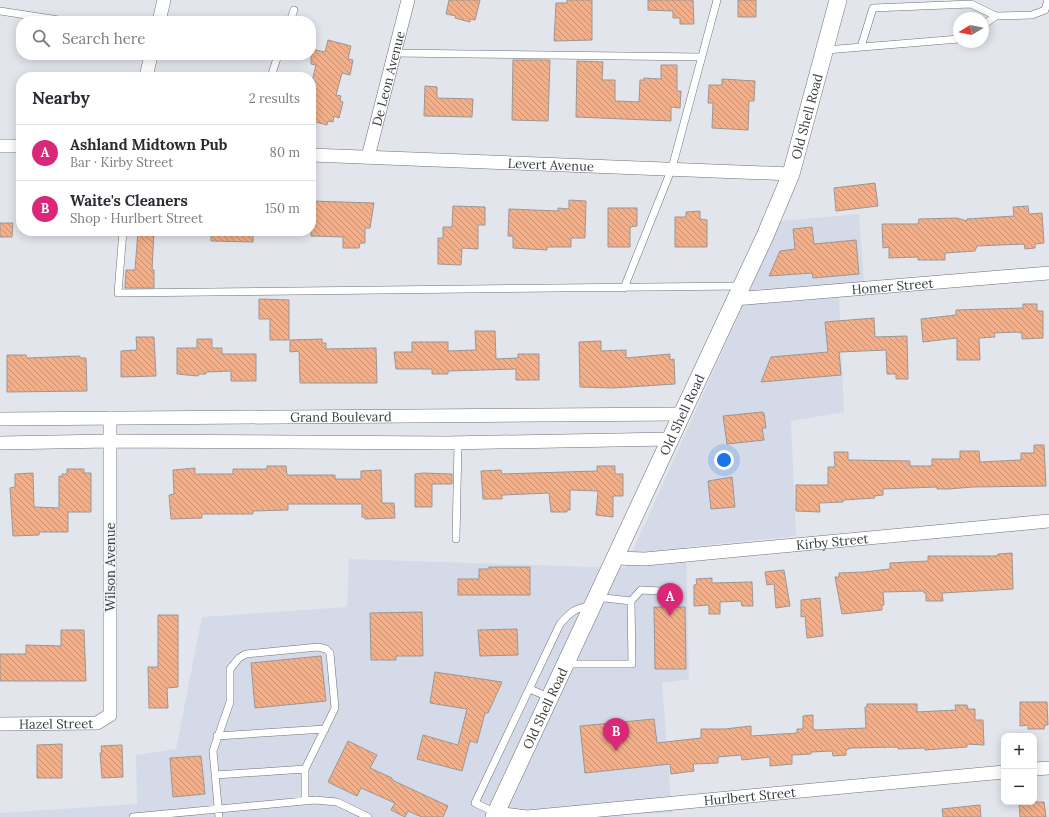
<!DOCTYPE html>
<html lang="en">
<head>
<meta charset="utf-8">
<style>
	body { margin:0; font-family:Lora,serif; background:#f7f7f7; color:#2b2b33 }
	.controls { position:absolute; right:12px; bottom:12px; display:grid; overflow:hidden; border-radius:8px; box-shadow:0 2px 10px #0003 }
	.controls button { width:36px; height:36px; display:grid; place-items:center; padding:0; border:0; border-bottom:1px solid #e1e1e2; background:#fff; color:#2b2b33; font:20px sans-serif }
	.compass { position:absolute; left:953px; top:12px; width:36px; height:36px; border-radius:50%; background:#fff; box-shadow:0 2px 10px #0003; rotate:260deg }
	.you { position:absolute; left:724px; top:460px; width:14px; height:14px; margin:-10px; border:3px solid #fff; border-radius:50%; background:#1a73e8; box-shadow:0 0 0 6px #1a73e833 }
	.badge { display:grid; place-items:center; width:26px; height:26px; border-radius:50%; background:#db2777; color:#fff; font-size:13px; font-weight:700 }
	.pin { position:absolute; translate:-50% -33px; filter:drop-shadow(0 1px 2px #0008) }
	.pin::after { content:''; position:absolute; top:21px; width:14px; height:12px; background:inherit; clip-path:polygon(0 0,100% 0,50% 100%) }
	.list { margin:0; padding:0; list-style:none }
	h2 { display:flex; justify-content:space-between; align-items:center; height:52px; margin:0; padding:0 16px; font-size:17px }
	h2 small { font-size:13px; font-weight:400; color:#7c7c81 }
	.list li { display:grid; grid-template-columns:26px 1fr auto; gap:12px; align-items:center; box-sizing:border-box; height:56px; padding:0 16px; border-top:1px solid #e1e1e2 }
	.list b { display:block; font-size:15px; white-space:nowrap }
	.list p { margin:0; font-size:13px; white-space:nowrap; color:#7c7c81 }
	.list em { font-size:13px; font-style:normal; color:#7c7c81 }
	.icon { flex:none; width:22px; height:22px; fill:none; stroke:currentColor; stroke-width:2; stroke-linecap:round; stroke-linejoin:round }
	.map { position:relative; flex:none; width:1049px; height:817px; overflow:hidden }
	.search { position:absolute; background:#fff; box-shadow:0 2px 10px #0003; left:16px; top:16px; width:300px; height:44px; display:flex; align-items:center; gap:10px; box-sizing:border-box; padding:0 14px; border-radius:16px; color:#7c7c81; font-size:15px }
	.panel { position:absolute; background:#fff; box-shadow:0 2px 10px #0003; left:16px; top:72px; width:300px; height:164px; border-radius:16px }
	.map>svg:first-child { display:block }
</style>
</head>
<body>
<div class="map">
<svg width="1049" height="817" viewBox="0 0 1049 817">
	<defs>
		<pattern id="building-back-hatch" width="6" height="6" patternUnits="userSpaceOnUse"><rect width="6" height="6" fill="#f5af88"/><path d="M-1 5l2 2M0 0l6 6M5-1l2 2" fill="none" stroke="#c79071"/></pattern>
	</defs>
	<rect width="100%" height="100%" fill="#e2e5ec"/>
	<!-- built -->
	<path fill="#d4dae8" d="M859,214l6,81 -26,2 5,115 -53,9 5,115 -110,11 3,132 -27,4 10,130 -48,2v2h-624v-4l137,-9 -1,-49 40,-6 26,-132 145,-10 2,-48 276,9 156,-347z"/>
	<!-- building -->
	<path fill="url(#building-back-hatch)" stroke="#9d9692" d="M449,0h31l-5,20 -5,-1v3l-15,-4 1,-2 -10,-2z
		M567,0h25v40l-38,1 2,-38h11z
		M648,0h45l1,24h-14v-6h-7v-7l-25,-1z
		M738,0h18v17h-18z
		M328,40l23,6 -3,13 5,1 -3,15 -8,-2 -6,22 5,1 -1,5 3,1 -4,16 -5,-2 -1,6 -5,-1 -1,4 -16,-4v-35l5,-21 -5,-1v-15l14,3z
		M513,60h37l-2,61 -36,-1z
		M577,61l26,1 -1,18h13v21l24,1 1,-22h4v-2l17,1v-14h16v26h4l-1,17 -9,-1v14l-95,-4z
		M722,79l33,2 -1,20h-5l-1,29 -36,-2 1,-25h-5l1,-18h13z
		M425,86l12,1v11l36,1 -1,18 -48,-1z
		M875,183l3,23 -42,5 -2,-23z
		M569,200l17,1 -1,37h-14v9h-24v3l-34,-2v-12h-5l1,-27 49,2v-3l11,1z
		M311,201l63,2 -4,25h-5v15h-5l-1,5h-16v-11l-32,-1z
		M453,206l32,1v18h-7v24l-16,-1 -1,17 -23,-1v-26h5v-11h9z
		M1028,206l1,8 13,-1 2,30 -9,1v4l-10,1 -1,-5 -47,2 -2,5 -30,2v7h-27v-3l-29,1v-11l-6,1 -1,-24h36l1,-5 38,-1 10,3v-2l47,-3 -1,-9z
		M608,208h29v18l-7,1v20h-22z
		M700,211v8l7,1v27h-32v-30h11v-5z
		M0,223h13l-1,14h-12z
		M812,227l2,17 42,-4 3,34 -46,4 -1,-5 -43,3 11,-25 15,-2 -2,-20z
		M138,231h16l-2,39h2v18h-29l1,-18h9z
		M211,231h42v11l-42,-1z
		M259,299l30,1v40h-19v-21h-11z
		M1023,304h14v7h6v27l-21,1v-6l-5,-1 -23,1 1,4 -16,1 1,22h-23v-22l-34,4 -2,-23 35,-4v-5l67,-2z
		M874,318l1,19 32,-1 1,43h-12v-5h-9l-1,-24 -47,2 2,23 -80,7 10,-25 57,-5 -3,-30z
		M475,331h20l1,28 22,-1v-4h21v26h-23v-11l-68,2v3h-16v-5h-36l-2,-17h18v-10h36v9l28,-1z
		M136,337h18l2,39 -35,1v-26l16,-1z
		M197,339h15v9h10v6h34v27h-25v-10l-25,1v2h-7l-1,2 -21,-2v-26h20z
		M322,339v4h4v6l50,-1 1,35h-77l-1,-32 -9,1v-12z
		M601,341v10l25,-1v8l44,-4v6l4,-1 1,25 -62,4 -33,-1 -1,-45z
		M7,355h19l1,3 53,-2v2h6l1,33 -80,1z
		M762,412l2,1 2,15h-4l2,12 -37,4 -4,-28z
		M1034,445h10l2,41 -73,1 -25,2h-11v-2l-54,2v6l-9,1 1,2 -32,2v2l-24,1 1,9 -24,-1v-26h32v-18h7l-1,-15h14v8l62,1v5h22v-7h28v-8h19l1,11 41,-2v-7h13z
		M267,466h19l1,9h48v4h26v-8l20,-1 1,33h12l1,15 -30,1v-2h-3v-13h-74v6l-35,1v3h-51v4l-31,1 -2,-24 5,-1 -1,-24 22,-2v6h38v-5h34z
		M597,466h18v8h8v22h-10v21l-17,-2 2,-24 -28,-1v20h-3v2h-16l-2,-19 -47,2v4h-19l-2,-28 20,-1 1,4 95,-3z
		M67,469h17v4h7v39h-23v20h-29v3l-26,1 -3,-48 5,-1v-13l18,-1 1,34 25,1v-32l3,1v-3h5z
		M423,473l29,1v10h-20v23h-17v-33z
		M732,477l3,30 -24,2 -3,-28z
		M1012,553l1,36 -71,4 1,8h-17v-8h-2v-2l-41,1 1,13h-2v5l-40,4 -7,-37h4v-4l25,-1 26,-3v-6l38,-2v-5h69l1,-2z
		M489,567h41v28h-72v-16h21v-10h9z
		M784,570l6,36 -14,2 -2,-24 -7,1 -2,-13z
		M712,578v5l40,-1 1,24h-11l-1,-5 -21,1v12h-11v-9l-15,1v-21l3,-1 -1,-5z
		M820,598l3,38 -16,2 -2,-22 -4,1v-17z
		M654,607h31l1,62h-31z
		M422,612l1,44h-27v4h-25l-1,-47z
		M158,615h20v72l-11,1 1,20h-19l-1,-41h10z
		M517,629l1,26 -38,1 -2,-26z
		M61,630h23l2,51h-86v-27h26v-9l35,1z
		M321,656l5,45 -71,7 -4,-45z
		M435,672l67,10 -14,31h-3l-8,30 -7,-2 -8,30 -45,-12 6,-24 35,10 9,-36 -37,-6z
		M1020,702h27l1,23h-3l-1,4h-16v-4l-8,1z
		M867,704h50v8l39,-2 -1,-5h12l1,4h7v11h8l1,25 -17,-1v3l-42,3v-2l-27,1v-2l-47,1 -5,2v5l-13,1 -1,-5 -21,1v2l-19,1v9l-22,2v-9l-28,3 -1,-5 -23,2v6l-25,1 1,7 -23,3 -1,-10 -85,9 -5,-47 74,-7 3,24 44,-5v-9h24l26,-3v10l46,-3v-4h6v-13l10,-1v14l3,1 50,-2 -1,-21h2z
		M348,741l29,14 -7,13 22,10v2l56,26 -5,11h-21l-14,-6 -3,6 -14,-7 4,-7 -34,-15 -4,8 -29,-14z
		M62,744v34h-25v-33z
		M122,745l1,32 -21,1 -2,-25h2l-1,-7z
		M201,756l4,38 -32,3 -3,-39z
		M1019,802h25l2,15h-26z
		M980,805l1,12h-38l-1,-8z"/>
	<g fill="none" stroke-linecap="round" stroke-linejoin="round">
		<defs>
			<path id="service" d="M0,11l65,10
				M290,21l4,-11
				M983,25l13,-9
				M861,47l12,-39 98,-4 25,12 36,-1 13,-5 3,-10
				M826,50l133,-11
				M394,53l306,4
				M271,77l7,-22
				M123,231l-5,62 623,-7
				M624,288l48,-120 45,-168
				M456,539l2,-96
				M631,601l10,-11 19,1
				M566,664h66l-1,-63 -35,-4
				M530,689l20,9
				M217,736l108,-7
				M215,775l90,-6
				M496,813l-21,-10 85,-179c9,-10 16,-18 30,-17
				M133,817l182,-17 22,2 31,15
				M219,817l-6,-66 17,-49v-33l9,-11 7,-4 72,-7 8,2 4,4 5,55 -30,61v32"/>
			<g id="minor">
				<path d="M159,21l5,-21"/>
				<path d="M146,77l5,-22"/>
				<path d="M0,146h21"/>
				<path id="s1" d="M311,155l480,19"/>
				<path id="s2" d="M368,157l40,-157"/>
				<path id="s3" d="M735,299l314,-26"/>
				<path id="s4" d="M0,419l681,-5"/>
				<path d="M0,443l110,-2 336,2 224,-4"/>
				<path id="s5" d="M616,558l29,1 404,-38"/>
				<path id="s6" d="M0,724l97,-1 13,-8v-297"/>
				<path d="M1034,769l15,-1"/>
				<path id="s7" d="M496,813l31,4 477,-45"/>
			</g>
			<g id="tertiary">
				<path id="s8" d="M494,817l271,-581 26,-62 47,-174"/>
			</g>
		</defs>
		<!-- service casing -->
		<use href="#service" stroke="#6e7177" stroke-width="8"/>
		<!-- minor casing -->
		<use href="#minor" stroke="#6e7177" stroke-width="14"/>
		<!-- tertiary casing -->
		<use href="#tertiary" stroke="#6e7177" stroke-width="18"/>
		<!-- service -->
		<use href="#service" stroke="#fff" stroke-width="7"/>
		<!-- minor -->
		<use href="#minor" stroke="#fff" stroke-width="13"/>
		<!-- tertiary -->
		<use href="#tertiary" stroke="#fff" stroke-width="17"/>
	</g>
	<g text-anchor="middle" stroke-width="3" stroke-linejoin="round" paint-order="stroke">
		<!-- street labels -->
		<g font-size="13" fill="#3a3b3e" stroke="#eff2f9">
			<text dy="5" stroke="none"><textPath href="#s2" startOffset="81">De Leon Avenue</textPath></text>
			<text dy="5" stroke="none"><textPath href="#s8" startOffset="768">Old Shell Road</textPath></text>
			<text dy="5" stroke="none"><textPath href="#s1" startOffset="240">Levert Avenue</textPath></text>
			<text dy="5" stroke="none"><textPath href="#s3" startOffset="158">Homer Street</textPath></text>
			<text dy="5" stroke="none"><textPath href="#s8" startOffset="444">Old Shell Road</textPath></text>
			<text dy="5" stroke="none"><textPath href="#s4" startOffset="341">Grand Boulevard</textPath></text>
			<text dy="5" stroke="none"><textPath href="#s5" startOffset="217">Kirby Street</textPath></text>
			<text transform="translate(110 567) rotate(-90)" y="5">Wilson Avenue</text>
			<text dy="5" stroke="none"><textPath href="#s8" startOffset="120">Old Shell Road</textPath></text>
			<text dy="5" stroke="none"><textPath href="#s6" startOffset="56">Hazel Street</textPath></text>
			<text dy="5" stroke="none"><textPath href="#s7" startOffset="255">Hurlbert Street</textPath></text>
		</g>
	</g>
</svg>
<div class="controls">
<button>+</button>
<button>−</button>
</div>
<svg class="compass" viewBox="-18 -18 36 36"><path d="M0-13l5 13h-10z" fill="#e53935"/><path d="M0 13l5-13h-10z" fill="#7c7c81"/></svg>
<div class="you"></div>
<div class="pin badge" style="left:670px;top:616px">A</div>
<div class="pin badge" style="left:616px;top:751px">B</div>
<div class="search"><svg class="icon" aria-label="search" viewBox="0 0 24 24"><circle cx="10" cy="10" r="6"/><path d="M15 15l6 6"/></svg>Search here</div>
<section class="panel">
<h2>Nearby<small>2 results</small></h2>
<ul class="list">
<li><span class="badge">A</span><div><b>Ashland Midtown Pub</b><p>Bar · Kirby Street</p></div><em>80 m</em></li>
<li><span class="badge">B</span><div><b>Waite's Cleaners</b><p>Shop · Hurlbert Street</p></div><em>150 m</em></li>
</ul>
</section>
</div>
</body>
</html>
